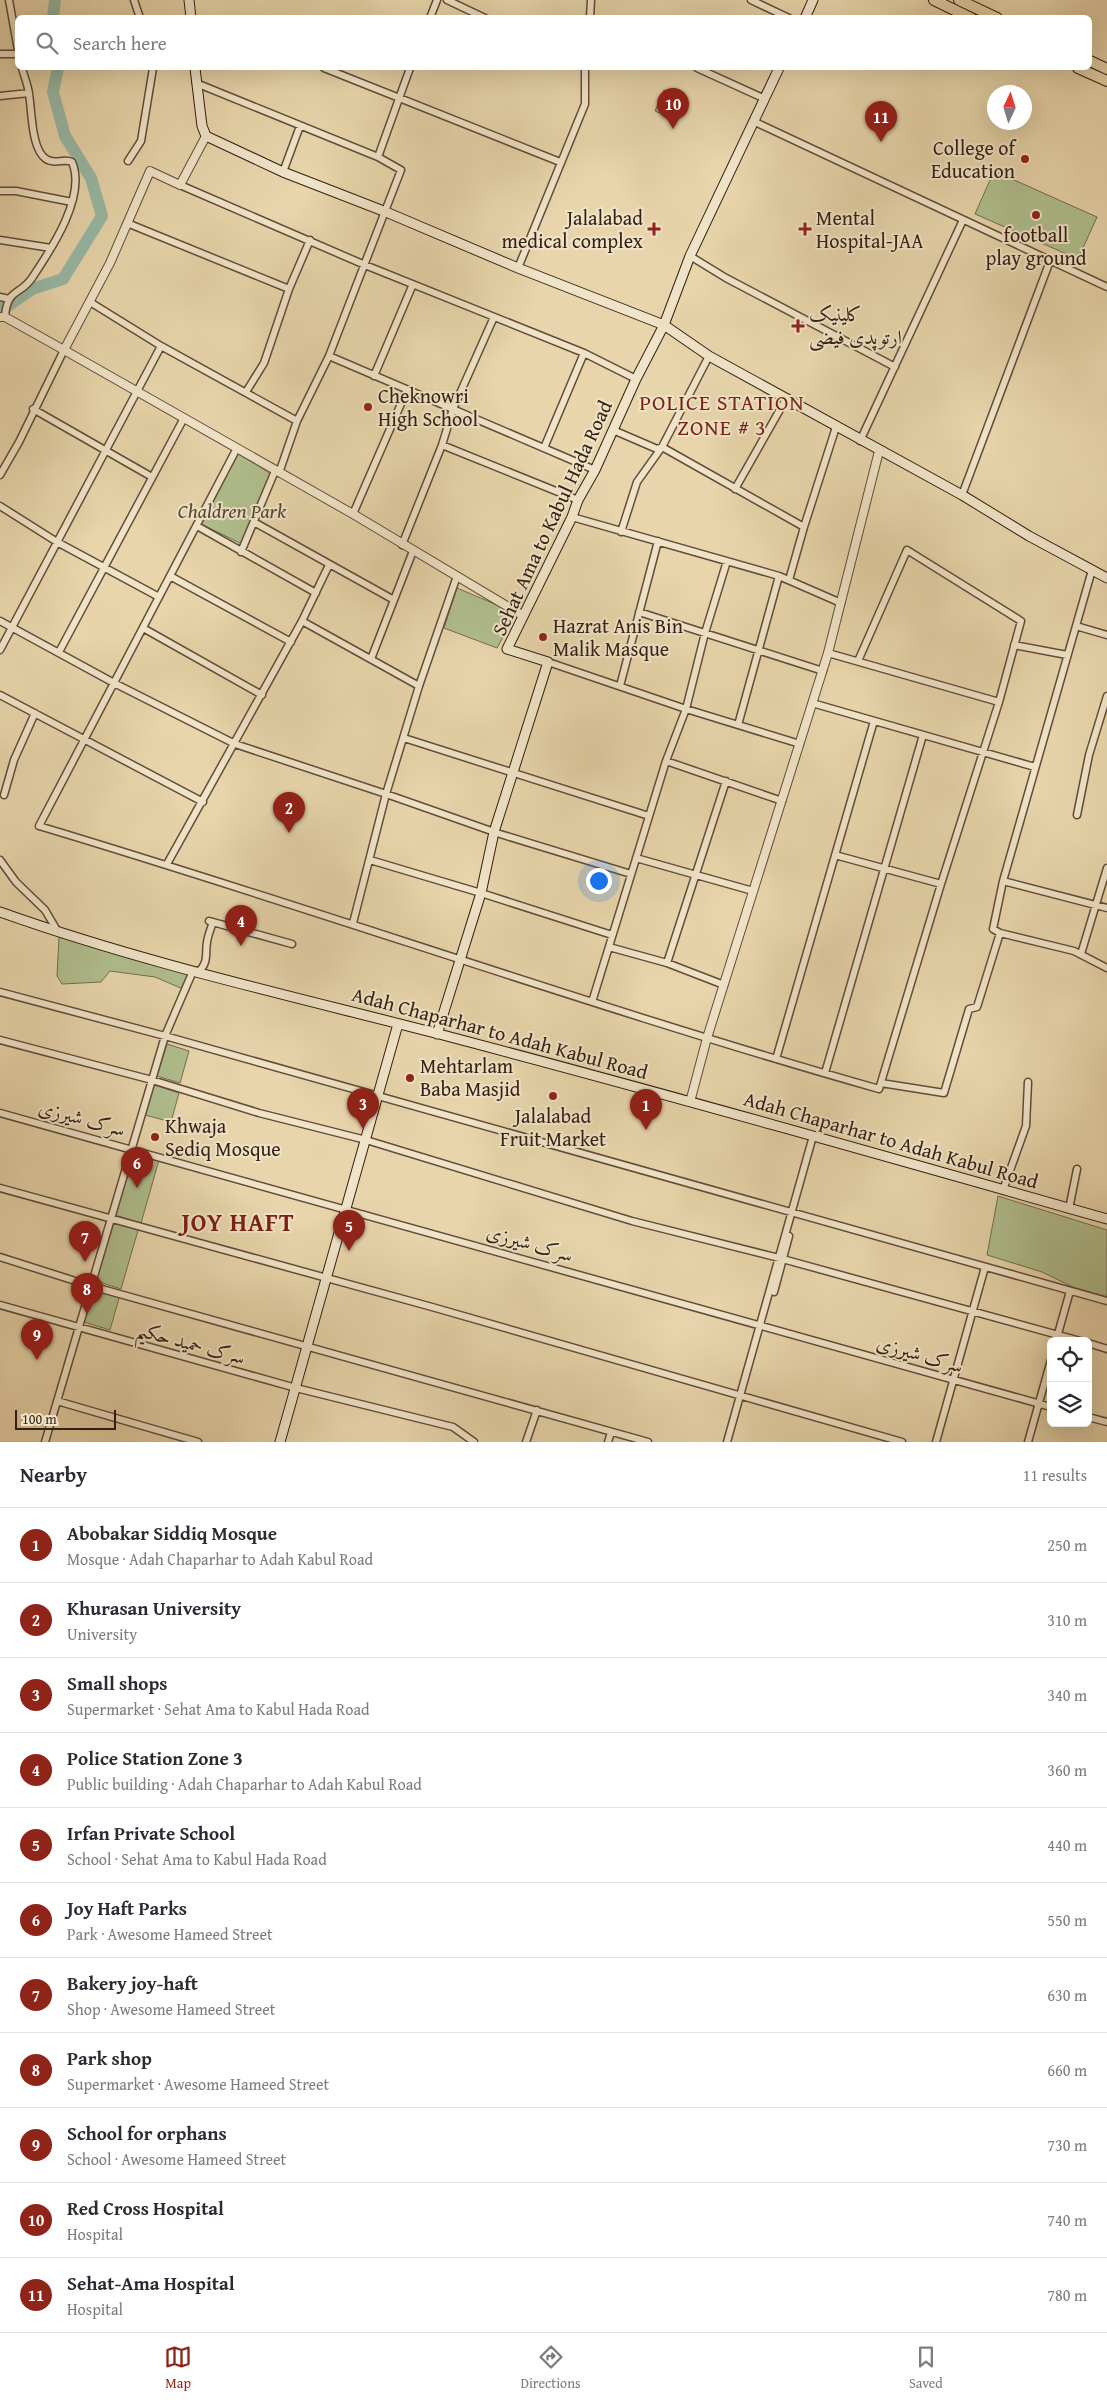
<!DOCTYPE html>
<html lang="en">
<head>
<meta charset="utf-8">
<style>
	body { margin:0; font-family:"Gentium Book Plus",Amiri,serif; background:#f2f2f3; color:#2b2b33 }
	.controls { position:absolute; right:15px; bottom:15px; display:grid; overflow:hidden; border-radius:8px; box-shadow:0 5px 20px #0002 }
	.controls button { width:45px; height:45px; display:grid; place-items:center; padding:0; border:0; border-bottom:1px solid #e1e1e2; background:#fff; color:#2b2b33; font:25px sans-serif }
	.compass { position:absolute; left:987px; top:85px; width:45px; height:45px; border-radius:50%; background:#fff; box-shadow:0 5px 20px #0002; rotate:4deg }
	.scale { position:absolute; left:15px; bottom:12px; width:101px; box-sizing:border-box; padding-left:5px; border:2px solid #351f13; border-top:0; font-size:14px; line-height:18px; white-space:nowrap; color:#351f13; -webkit-text-stroke:4px #f0e4c8; paint-order:stroke }
	.you { position:absolute; left:598px; top:880px; width:18px; height:18px; margin:-12px; border:4px solid #fff; border-radius:50%; background:#1a73e8; box-shadow:0 0 0 8px #1a73e833 }
	.badge { display:grid; place-items:center; width:32px; height:32px; border-radius:50%; background:#8f2418; color:#fff; font-size:16px; font-weight:700 }
	.pin { position:absolute; translate:-50% -41px; filter:drop-shadow(0 1px 2px #0008) }
	.pin::after { content:''; position:absolute; top:26px; width:18px; height:15px; background:inherit; clip-path:polygon(0 0,100% 0,50% 100%) }
	.list { margin:0; padding:0; list-style:none }
	h2 { display:flex; justify-content:space-between; align-items:center; height:65px; margin:0; padding:0 20px; font-size:21px }
	h2 small { font-size:16px; font-weight:400; color:#7c7c81 }
	.list li { display:grid; grid-template-columns:32px 1fr auto; gap:15px; align-items:center; box-sizing:border-box; height:75px; padding:0 20px; border-top:1px solid #e1e1e2 }
	.list b { display:block; font-size:19px; white-space:nowrap }
	.list p { margin:0; font-size:16px; white-space:nowrap; color:#7c7c81 }
	.list em { font-size:16px; font-style:normal; color:#7c7c81 }
	.icon { flex:none; width:28px; height:28px; fill:none; stroke:currentColor; stroke-width:2; stroke-linecap:round; stroke-linejoin:round }
	.map { position:relative; flex:none; width:1107px; height:1442px; overflow:hidden }
	.search { position:absolute; background:#fff; box-shadow:0 5px 20px #0002; left:15px; right:15px; top:15px; height:55px; display:flex; align-items:center; gap:12px; box-sizing:border-box; padding:0 18px; border-radius:8px; color:#7c7c81; font-size:19px }
	.sheet { height:890px; background:#fff }
	nav { display:flex; justify-content:space-around; align-items:center; box-sizing:border-box; height:70px; border-top:1px solid #e1e1e2; background:#fff; font-size:14px; color:#7c7c81 }
	nav a { display:grid; justify-items:center; gap:2px }
	nav .on { color:#8f2418 }
	.map>svg:first-child { display:block }
</style>
</head>
<body>
<div class="map">
<svg width="1107" height="1442" viewBox="0 0 1107 1442">
	<rect width="100%" height="100%" fill="#e8d5ab"/>
	<filter id="stains"><feTurbulence type="fractalNoise" baseFrequency=".004" numOctaves="4"/><feColorMatrix values="0 0 0 0 .2 0 0 0 0 .09 0 0 0 0 .02 0 0 0 .5 -.17"/></filter>
	<radialGradient id="worn" r=".72"><stop offset=".6" stop-color="#630" stop-opacity="0"/><stop offset="1" stop-color="#630" stop-opacity=".3"/></radialGradient>
	<!-- green -->
	<path fill="#b0be8d" stroke="#726e50" d="M664,90l18,7 -8,19 -5,1 -14,-6z
		M994,171l103,46 -19,42 -103,-45z
		M236,452l35,22 -29,70 -41,-20z
		M457,588l59,25 -19,35 -53,-20z
		M59,937l130,37 -6,15 -28,-12 -45,-6 -9,11 -39,2 -5,-8z
		M167,1044l22,7 -9,32 -23,-7z
		M154,1085l25,8 -8,29 -26,-7z
		M134,1152l25,8 -18,63 -26,-8z
		M998,1196l109,34v67l-32,-9 -33,-16 -55,-17z
		M114,1219l25,8 -18,62 -25,-8z
		M93,1288l27,7 -10,35 -26,-8z"/>
	<g fill="none" stroke-linecap="round" stroke-linejoin="round">
		<!-- river -->
		<path stroke="#98b9a6" stroke-width="12" d="M53,18l2,-18
			M0,308l6,-1 26,-18 31,-10 39,-63 -11,-38 -26,-42 -12,-44 5,-24"/>
		<defs>
			<path id="minor" d="M9,0l9,50
				M134,0l6,18
				M447,0l38,18
				M751,0l38,18
				M430,18l7,-18
				M590,18l1,-18
				M0,54h18
				M324,68l236,94
				M697,68l66,30
				M196,83l182,74 23,13 -72,186 -32,65 -18,52
				M0,96l29,-3
				M753,121l354,166
				M378,157l32,-89
				M128,161l13,-20 12,-73
				M283,172l17,-46
				M180,185l185,80 219,88 52,26
				M0,191h16l56,11
				M127,223l162,66
				M0,240l51,8
				M690,256l36,22 169,89
				M518,268l67,-164v-36
				M0,297l9,2
				M90,302l71,44 136,75
				M5,317c2,-29 15,-21 27,-39 18,-27 55,-81 40,-116 -9,-4 -17,3 -26,-3 -15,-10 -14,-48 -17,-65 -1,-9 -5,-18 -7,-26
				M329,356l266,114
				M374,376l39,-92
				M246,392l18,-29 25,-74 21,-49
				M33,409l119,68
				M613,430l44,19 5,-2 142,80
				M860,441l103,-221
				M442,445l136,55
				M237,448l-198,378c281,84 558,183 840,263l62,-205 58,-182 22,-81 -114,-71 -49,111
				M544,448l40,-95
				M0,475l19,-33 45,-92
				M735,489l51,-90
				M962,495l88,-234
				M0,506l57,36 102,55
				M353,514l54,-124
				M572,517l207,59 62,27
				M254,522l140,78
				M197,526l119,67
				M621,532l16,-50 25,-35 47,-91
				M402,545l40,-100 11,-36 41,-92
				M241,552l34,-81
				M1092,570l-89,311 -10,48 7,4 74,18 33,17
				M170,576l121,66
				M789,580l15,-53 32,-100
				M639,612l184,59
				M0,621l114,62 121,61 151,50 114,40 131,40
				M302,621l117,65
				M1076,626l31,9
				M143,628l119,67
				M1014,645l53,10
				M0,650l161,-304
				M59,652l125,-234
				M828,653l171,49
				M371,659l42,-108
				M548,662l138,47 114,35
				M620,686l38,-145
				M0,695l203,107
				M812,703l223,64
				M738,725l41,-149
				M404,738l245,78
				M666,761l116,40
				M4,795l10,-35 21,-47
				M1077,815l12,-60 18,-59
				M835,855l106,29
				M636,858l117,33
				M0,860l16,22 29,28 13,22
				M370,860l111,33 131,42
				M167,864l135,-243 27,-56
				M1003,881l104,27
				M209,921l83,23
				M353,923l33,-129 33,-108 38,-110
				M609,947l58,16 57,22
				M1081,954l26,-86
				M667,963l59,-182
				M198,972c11,-9 7,-18 9,-30 1,-7 4,-14 6,-20
				M0,992l165,44 942,265
				M592,1002l74,-241 20,-52 19,-76 22,-72
				M0,1040l152,40 107,33 107,27 266,81 147,37 301,83
				M776,1059l98,-338
				M825,1073l98,-338
				M881,1083l63,10 25,-84 8,-2 23,-74
				M0,1113l1051,294
				M0,1188l432,119 470,135
				M1003,1190l23,-64 2,-44
				M1069,1209l8,-40
				M0,1257l91,29 557,156
				M774,1292l15,-56
				M0,1305l296,83 157,39 21,15
				M1056,1341l14,-50
				M1088,1343l19,6
				M57,1401l141,41
				M1088,1417l19,5
				M45,1442l120,-406 28,-65
				M526,1442l11,-32
				M608,1442l3,-10
				M727,1442l86,-306
				M936,1442l49,-175
				M1028,1442l23,-82"/>
			<path id="tertiary" d="M0,317h5l59,33 46,-87 40,-92 30,14 26,-49
				M64,350l289,164 169,101
				M690,1102l17,-64 121,-385 51,-202"/>
			<path id="secondary" d="M189,0l2,18
				M805,18l8,-18
				M195,68l7,58 4,10 77,36 103,40 132,56 146,57 45,31 253,139 67,41 78,42
				M0,912c143,51 292,84 439,122 224,59 446,122 668,185
				M437,1034l44,-141 13,-61 54,-170 -41,-13 65,-132 6,-17 17,-30 41,-91 28,-54 26,-69 89,-188
				M280,1442l118,-418"/>
			<path id="trunk" d="M934,0l37,18
				M959,0l38,18
				M1090,61l17,8
				M1078,68l29,13"/>
		</defs>
		<!-- minor casing -->
		<use href="#minor" stroke="#624c39" stroke-width="9"/>
		<!-- tertiary casing -->
		<use href="#tertiary" stroke="#624c39" stroke-width="10"/>
		<!-- secondary casing -->
		<use href="#secondary" stroke="#351f13" stroke-width="11"/>
		<!-- trunk casing -->
		<use href="#trunk" stroke="#351f13" stroke-width="12"/>
		<!-- minor -->
		<use href="#minor" stroke="#f0e4c8" stroke-width="6"/>
		<!-- tertiary -->
		<use href="#tertiary" stroke="#f0e4c8" stroke-width="8"/>
		<!-- secondary -->
		<use href="#secondary" stroke="#f0e4c8" stroke-width="9"/>
		<!-- trunk -->
		<use href="#trunk" stroke="#e8d5ab" stroke-width="10"/>
	</g>
	<!-- markers -->
	<g fill="#8f2418" stroke="#f0e4c8" stroke-width="2">
		<circle cx="1025" cy="159" r="5"/>
		<circle cx="1036" cy="215" r="5"/>
		<path d="M651.5 221.5h5v5h5v5h-5v5h-5v-5h-5v-5h5z"/>
		<path d="M802.5 221.5h5v5h5v5h-5v5h-5v-5h-5v-5h5z"/>
		<path d="M795.5 318.5h5v5h5v5h-5v5h-5v-5h-5v-5h5z"/>
		<circle cx="368" cy="407" r="5"/>
		<circle cx="543" cy="637" r="5"/>
		<circle cx="410" cy="1078" r="5"/>
		<circle cx="553" cy="1096" r="5"/>
		<circle cx="155" cy="1137" r="5"/>
	</g>
	<g text-anchor="middle" stroke-width="4" stroke-linejoin="round" paint-order="stroke">
		<!-- poi labels -->
		<g font-size="20" fill="#351f13" stroke="#f0e4c8" text-anchor="start">
			<text x="1015" y="155" text-anchor="end">College of<tspan x="1015" dy="23">Education</tspan></text>
			<text x="643" y="225" text-anchor="end">Jalalabad<tspan x="643" dy="23">medical complex</tspan></text>
			<text x="816" y="225">Mental<tspan x="816" dy="23">Hospital-JAA</tspan></text>
			<text x="1036" y="242" text-anchor="middle">football<tspan x="1036" dy="23">play ground</tspan></text>
			<text x="809" y="321">کلینیک<tspan x="809" dy="23">ارتوپدی فیضی</tspan></text>
			<text x="378" y="403">Cheknowri<tspan x="378" dy="23">High School</tspan></text>
			<text x="553" y="633">Hazrat Anis Bin<tspan x="553" dy="23">Malik Masque</tspan></text>
			<text x="420" y="1073">Mehtarlam<tspan x="420" dy="23">Baba Masjid</tspan></text>
			<text x="553" y="1123" text-anchor="middle">Jalalabad<tspan x="553" dy="23">Fruit Market</tspan></text>
			<text x="165" y="1133">Khwaja<tspan x="165" dy="23">Sediq Mosque</tspan></text>
		</g>
		<!-- park labels -->
		<g font-size="20" font-style="italic" fill="#544732" stroke="#f0e4c8">
			<text x="232" y="518">Chaldren Park</text>
		</g>
		<!-- street labels -->
		<g font-size="20" fill="#351f13" stroke="#f0e4c8">
			<text transform="translate(552 518) rotate(-65)" y="7">Sehat Ama to Kabul Hada Road</text>
			<text transform="translate(500 1033) rotate(15)" y="7">Adah Chaparhar to Adah Kabul Road</text>
			<text transform="translate(82 1118) rotate(15)" y="7">سرک شیرزی</text>
			<text transform="translate(891 1140) rotate(16)" y="7">Adah Chaparhar to Adah Kabul Road</text>
			<text transform="translate(530 1243) rotate(16)" y="7">سرک شیرزی</text>
			<text transform="translate(191 1343) rotate(15)" y="7">سرک حمید حکیم</text>
			<text transform="translate(920 1354) rotate(16)" y="7">سرک شیرزی</text>
		</g>
		<!-- quarter labels -->
		<g font-size="22" letter-spacing="1" fill="#7a1f14" stroke="#f0e4c8">
			<text x="722" y="410">POLICE STATION<tspan x="722" dy="25">ZONE # 3</tspan></text>
		</g>
		<!-- district labels -->
		<g font-size="25" font-weight="bold" letter-spacing="1" fill="#7a1f14" stroke="#f0e4c8">
			<text x="238" y="1231">JOY HAFT</text>
		</g>
	</g>
	<rect width="100%" height="100%" filter="url(#stains)"/>
	<rect width="100%" height="100%" fill="url(#worn)"/>
</svg>
<div class="controls">
<button><svg class="icon" aria-label="locate" viewBox="0 0 24 24"><circle cx="12" cy="12" r="6"/><path d="M12 2v4M12 18v4M2 12h4M18 12h4"/></svg></button>
<button><svg class="icon" aria-label="layers" viewBox="0 0 24 24"><path d="M12 4l9 5-9 5-9-5zM3 14l9 5 9-5"/></svg></button>
</div>
<svg class="compass" viewBox="-18 -18 36 36"><path d="M0-13l5 13h-10z" fill="#e53935"/><path d="M0 13l5-13h-10z" fill="#7c7c81"/></svg>
<div class="scale">100 m</div>
<div class="you"></div>
<div class="pin badge" style="left:646px;top:1130px">1</div>
<div class="pin badge" style="left:289px;top:833px">2</div>
<div class="pin badge" style="left:363px;top:1129px">3</div>
<div class="pin badge" style="left:241px;top:946px">4</div>
<div class="pin badge" style="left:349px;top:1251px">5</div>
<div class="pin badge" style="left:137px;top:1188px">6</div>
<div class="pin badge" style="left:85px;top:1262px">7</div>
<div class="pin badge" style="left:87px;top:1314px">8</div>
<div class="pin badge" style="left:37px;top:1360px">9</div>
<div class="pin badge" style="left:673px;top:129px">10</div>
<div class="pin badge" style="left:881px;top:142px">11</div>
<div class="search"><svg class="icon" aria-label="search" viewBox="0 0 24 24"><circle cx="10" cy="10" r="6"/><path d="M15 15l6 6"/></svg>Search here</div>
</div>
<section class="sheet">
<h2>Nearby<small>11 results</small></h2>
<ul class="list">
<li><span class="badge">1</span><div><b>Abobakar Siddiq Mosque</b><p>Mosque · Adah Chaparhar to Adah Kabul Road</p></div><em>250 m</em></li>
<li><span class="badge">2</span><div><b>Khurasan University</b><p>University</p></div><em>310 m</em></li>
<li><span class="badge">3</span><div><b>Small shops</b><p>Supermarket · Sehat Ama to Kabul Hada Road</p></div><em>340 m</em></li>
<li><span class="badge">4</span><div><b>Police Station Zone 3</b><p>Public building · Adah Chaparhar to Adah Kabul Road</p></div><em>360 m</em></li>
<li><span class="badge">5</span><div><b>Irfan Private School</b><p>School · Sehat Ama to Kabul Hada Road</p></div><em>440 m</em></li>
<li><span class="badge">6</span><div><b>Joy Haft Parks</b><p>Park · Awesome Hameed Street</p></div><em>550 m</em></li>
<li><span class="badge">7</span><div><b>Bakery joy-haft</b><p>Shop · Awesome Hameed Street</p></div><em>630 m</em></li>
<li><span class="badge">8</span><div><b>Park shop</b><p>Supermarket · Awesome Hameed Street</p></div><em>660 m</em></li>
<li><span class="badge">9</span><div><b>School for orphans</b><p>School · Awesome Hameed Street</p></div><em>730 m</em></li>
<li><span class="badge">10</span><div><b>Red Cross Hospital</b><p>Hospital</p></div><em>740 m</em></li>
<li><span class="badge">11</span><div><b>Sehat-Ama Hospital</b><p>Hospital</p></div><em>780 m</em></li>
</ul>
</section>
<nav>
<a class="on"><svg class="icon" aria-label="map" viewBox="0 0 24 24"><path d="M3 6l6-2 6 2 6-2v14l-6 2-6-2-6 2zM9 4v14M15 6v14"/></svg>Map</a>
<a><svg class="icon" aria-label="directions" viewBox="0 0 24 24"><path d="M12 3l9 9-9 9-9-9zM9 14v-3h6M13 9l2 2-2 2"/></svg>Directions</a>
<a><svg class="icon" aria-label="saved" viewBox="0 0 24 24"><path d="M7 4h10v16l-5-4-5 4z"/></svg>Saved</a>
</nav>
</body>
</html>
